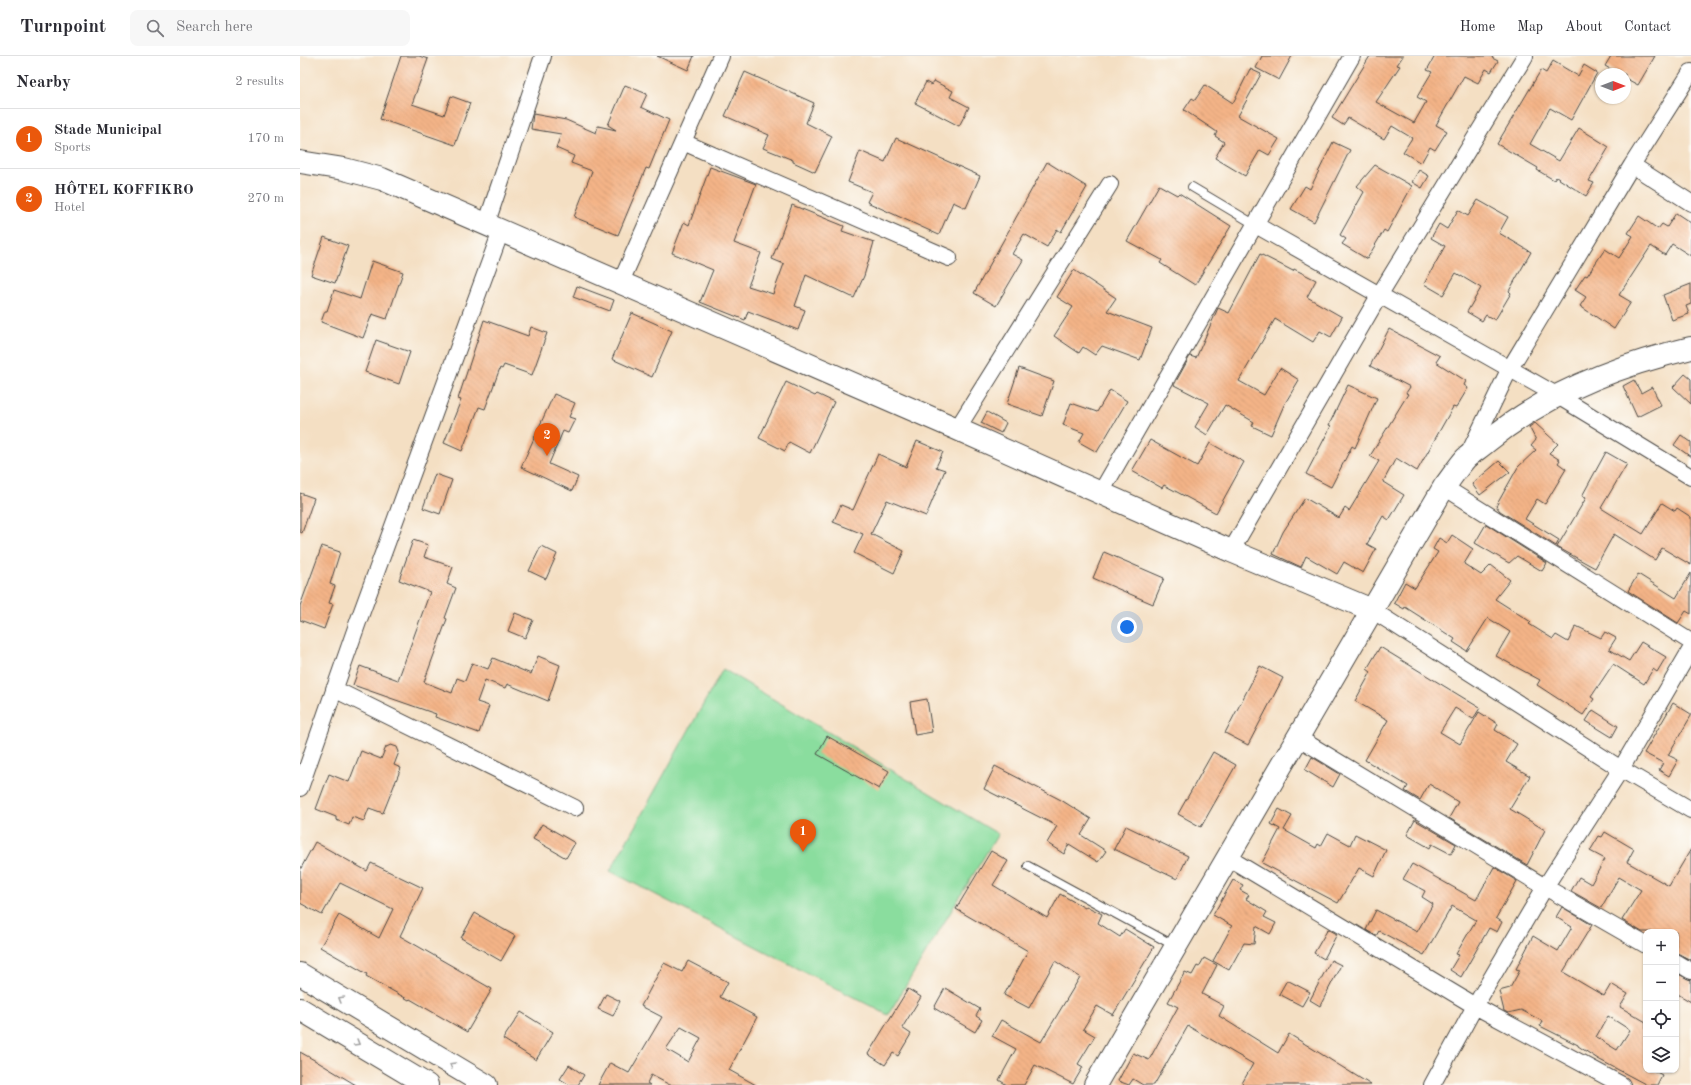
<!DOCTYPE html>
<html lang="en">
<head>
<meta charset="utf-8">
<style>
	body { margin:0; font-family:"Old Standard TT",serif; background:#f7f7f7; color:#2b2b33 }
	.controls { position:absolute; right:12px; bottom:12px; display:grid; overflow:hidden; border-radius:8px; box-shadow:0 1px 3px #0004 }
	.controls button { width:36px; height:36px; display:grid; place-items:center; padding:0; border:0; border-bottom:1px solid #e1e1e2; background:#fff; color:#2b2b33; font:20px sans-serif }
	.compass { position:absolute; left:1295px; top:12px; width:36px; height:36px; border-radius:50%; background:#fff; box-shadow:0 1px 3px #0004; rotate:90deg }
	.you { position:absolute; left:827px; top:571px; width:14px; height:14px; margin:-10px; border:3px solid #fff; border-radius:50%; background:#1a73e8; box-shadow:0 0 0 6px #1a73e833 }
	.badge { display:grid; place-items:center; width:26px; height:26px; border-radius:50%; background:#ea580c; color:#fff; font-size:13px; font-weight:700 }
	.pin { position:absolute; translate:-50% -33px; filter:drop-shadow(0 1px 2px #0008) }
	.pin::after { content:''; position:absolute; top:21px; width:14px; height:12px; background:inherit; clip-path:polygon(0 0,100% 0,50% 100%) }
	.list { margin:0; padding:0; list-style:none }
	h2 { display:flex; justify-content:space-between; align-items:center; height:52px; margin:0; padding:0 16px; font-size:17px }
	h2 small { font-size:13px; font-weight:400; color:#7c7c81 }
	.list li { display:grid; grid-template-columns:26px 1fr auto; gap:12px; align-items:center; box-sizing:border-box; height:60px; padding:0 16px; border-top:1px solid #e1e1e2 }
	.list b { display:block; font-size:15px; white-space:nowrap }
	.list p { margin:0; font-size:13px; white-space:nowrap; color:#7c7c81 }
	.list em { font-size:13px; font-style:normal; color:#7c7c81 }
	.icon { flex:none; width:22px; height:22px; fill:none; stroke:currentColor; stroke-width:2; stroke-linecap:round; stroke-linejoin:round }
	.map { position:relative; flex:none; width:1391px; height:1029px; overflow:hidden }
	header { display:flex; align-items:center; gap:24px; box-sizing:border-box; height:56px; padding:0 20px; background:#fff; border-bottom:1px solid #e1e1e2 }
	header strong { font-size:19px }
	nav { display:flex; gap:22px; margin-inline-start:auto; font-size:14px }
	.search { width:280px; height:36px; background:#f7f7f7; display:flex; align-items:center; gap:10px; box-sizing:border-box; padding:0 14px; border-radius:8px; color:#7c7c81; font-size:15px }
	main { display:flex }
	aside { flex:1; background:#fff }
	.map>svg:first-child { display:block }
</style>
</head>
<body>
<header>
<strong>Turnpoint</strong>
<div class="search"><svg class="icon" aria-label="search" viewBox="0 0 24 24"><circle cx="10" cy="10" r="6"/><path d="M15 15l6 6"/></svg>Search here</div>
<nav><a>Home</a><a>Map</a><a>About</a><a>Contact</a></nav>
</header>
<main>
<aside>
<h2>Nearby<small>2 results</small></h2>
<ul class="list">
<li><span class="badge">1</span><div><b>Stade Municipal</b><p>Sports</p></div><em>170 m</em></li>
<li><span class="badge">2</span><div><b>HÔTEL KOFFIKRO</b><p>Hotel</p></div><em>270 m</em></li>
</ul>
</aside>
<div class="map">
<svg width="1391" height="1029" viewBox="0 0 1391 1029">
	<defs>
		<pattern id="building-back-hatch" width="6" height="6" patternUnits="userSpaceOnUse"><rect width="6" height="6" fill="#f4b487"/><path d="M-1 5l2 2M0 0l6 6M5-1l2 2" fill="none" stroke="#d19b75"/></pattern>
	</defs>
	<rect width="100%" height="100%" fill="#fdfcf7"/>
	<filter id="ink" filterUnits="userSpaceOnUse"><feTurbulence type="fractalNoise" baseFrequency=".025" numOctaves="2"/><feDisplacementMap in="SourceGraphic" scale="8" xChannelSelector="R" yChannelSelector="G"/><feConvolveMatrix kernelMatrix="1 2 1 2 8 2 1 2 1" color-interpolation-filters="sRGB"/></filter>
	<filter id="wash" filterUnits="userSpaceOnUse"><feTurbulence type="fractalNoise" baseFrequency=".012" numOctaves="4" result="noise"/><feDisplacementMap in="SourceGraphic" scale="16" xChannelSelector="R" yChannelSelector="G"/><feGaussianBlur stdDeviation="0.9" result="paint"/><feColorMatrix in="noise" values="0 0 0 0 0 0 0 0 0 0 0 0 0 0 0 0 0 1.4 0 .05"/><feComposite in="paint" operator="in"/></filter>
	<g filter="url(#wash)">
		<rect width="100%" height="100%" fill="#f4dfc3"/>
		<!-- park -->
		<path fill="#8add9e" stroke="#5a8464" d="M423,613l275,165 -110,181 -278,-144z"/>
		<g id="blocks">
			<!-- building -->
			<path fill="url(#building-back-hatch)" fill-rule="evenodd" d="M101,0h18l9,3 -16,45 32,11 7,-19 19,7 -15,42 -75,-26z
				M357,0h37l-6,14z
				M962,0h30l-13,24 -23,-12z
				M1070,0h33l-6,9 3,1 -24,36 38,21 12,-21 -9,-5 15,-25 -5,-2 8,-14h58l-1,2 6,3 -7,11 -5,-3 -8,14 -14,-7 -28,49 11,6 -12,19 -5,-3 -9,16 -18,-11 9,-14 -20,-12 -8,13 -36,-21 -5,7 -11,-7z
				M1311,0h44l-17,29 -13,-7v-4h-6l-14,-8z
				M1253,5l25,15 6,-11 13,8 -26,47 -21,-12 -20,36 29,17 20,-33 30,19 -20,34 5,2 -8,13 -30,-19 -2,3 -17,-10 1,-2 -41,-24 44,-74 5,3z
				M950,13l11,5 -23,42 41,23 -10,16 -9,-5 -15,26 -30,-18 9,-16 -9,-6 2,-4 -33,-22 8,-12 3,2 10,-15 28,18z
				M445,16l69,31 -8,20 26,13 -17,36 -22,-10v-2l-30,-12 6,-13 -44,-19z
				M634,25l19,10 -3,6 19,10 -10,19 -44,-23 11,-21 5,3z
				M325,29l22,9 -6,13 28,13 -20,49 -3,-1 -28,67 -44,-18 18,-46 -21,-8 3,-7 -18,-8 5,-14 -30,-5 2,-15 33,6 30,13 2,-7 18,4 -8,-5z
				M596,82l84,38 -14,32 -13,-6 -14,33 -72,-33 5,-10 -24,-10 12,-31 25,11z
				M1033,86l17,8 -36,72 -23,-13 14,-23 5,3z
				M747,106l40,25 -26,45 -4,-3 -10,18 -23,-13 -12,20 11,6 -27,46 -22,-13z
				M1075,109l37,21 -25,46 -3,-2 -17,29 -25,-15 4,-5 -6,-4 24,-43 -7,-6z
				M410,111l46,17 -22,59 27,10 -13,33 25,8 11,-30 -12,-5 20,-54 52,21 -2,5 32,11 -10,34 -10,22 -48,-23 -11,31 10,4 -7,20 -50,-19 -3,9 -45,-18 13,-32 -41,-17 12,-31 5,3z
				M1119,114l10,6 -7,12 -10,-6z
				M859,129l18,10 2,-2 52,33 -36,59 -35,-22 2,-3 -35,-19z
				M1178,144l30,17 -9,16 32,19 -22,39 2,2 -16,27 -9,-5 -4,6 -15,-9 14,-24 -25,-15 -13,22 -19,-11 21,-38 -14,-8 8,-14 8,5 11,-19 10,6z
				M1376,157l15,10v33l-19,-12 -7,11 -14,-9 -32,49 12,7 -17,27 -34,-23 6,-9 -11,-7 10,-15 2,1 18,-27 14,9 14,-22 -5,-3 11,-17 19,13 4,-5 5,3z
				M24,181l24,9 -13,37 -24,-8z
				M960,198l33,17 1,-2 22,11 -9,17 35,20 -11,20 -11,-6 -7,11 -38,-23 -36,62 25,14 16,-27 19,12 -15,25 -13,30 -19,-9 2,-4 -29,-17 -18,30 -12,-8 14,-24 -35,-18 16,-29 6,2 22,-50 11,5z
				M72,205l31,11 -16,47 -15,-5 -9,24 -42,-16 4,-11h2l7,-21 26,9z
				M774,214l42,28 -9,13 45,17 -12,32 -38,-14 -7,9 -12,-8 -4,6 -25,-17 19,-29 -16,-10z
				M1391,228v20l-5,2 3,8 -17,6 -9,-25z
				M277,230l37,14 -4,11 -37,-14z
				M332,257l40,18 -20,46 -40,-18z
				M184,264l44,16 3,-9 16,6 -15,42 -28,-10 -2,4 -2,-1 -15,41 -6,-2 -17,44 -18,-8 17,-43 -3,-1z
				M1089,273l51,27 -4,6 30,19 -2,4 4,3 -12,20 -3,-1 -36,64 -21,-13 -13,24 21,13 -15,25 -6,-4 -16,28 9,5 -13,24 -19,-11 -7,12 -31,-18 -5,11 -28,-13 10,-22 22,-34 34,20 6,-10 4,3 30,-50 -9,-5 38,-62 -2,-1 4,-6 -40,-21z
				M76,284l34,12 -11,32 -34,-12z
				M719,312l35,13 -12,35 -35,-12z
				M1385,318l6,5v25l-18,-17z
				M1334,324l7,13 11,-6 9,18 -24,12 -14,-31z
				M486,326l29,14 2,-2 17,8 -24,51 -21,-11 -4,9 -26,-13z
				M1048,329l29,13 -22,50 -3,-2 -21,41 -25,-13 25,-48 -2,-1z
				M810,334l17,11 -30,51 -18,-10 5,-9 -21,-8 8,-22 26,9z
				M254,338l21,9 -6,14 6,2 -7,14 -5,-2 -14,33 29,13 -6,14 -51,-24z
				M687,356l19,11 -5,10 -20,-10z
				M1235,367l23,21 -9,9 11,7 -2,3 8,6 -21,35 -8,-5 -12,20 34,21 -3,6 -56,-35 -4,-5 22,-39 18,-17 -5,-4 5,-6 -7,-13z
				M1381,379l10,7v15l-17,-12z
				M850,384l47,26 13,-23 34,19 -28,51 -52,-28 -2,3 -30,-17z
				M617,385l26,11 -7,15 9,3 -19,46 -39,-16 -16,34 33,17 -10,22 -40,-20 9,-19 -30,-12 8,-17 12,5 25,-56 28,13z
				M1306,396l21,12 -26,44 42,26 19,-31 13,8 2,-3 14,9v48l-29,-17 -7,12 -41,-26 -19,34 -38,-21 29,-49 -4,-2z
				M1199,405l11,11 -30,23 -8,-11z
				M135,418l17,6 -12,34 -17,-6z
				M0,437l14,5 -12,35 -2,-1z
				M1186,468l61,39 -5,8 -25,-15 -8,7 -34,-20z
				M1152,479l21,14 -9,15 17,11 10,-10 19,15 -15,19 36,23 -2,2 24,15 3,-4 12,7 8,-16 25,12 4,-6 11,6 -7,11 20,12 12,-19 25,15 -9,15 -4,-3 -9,15 -31,-20 -22,33 3,2 -11,16 -46,-30 3,-5 -44,-24 14,-24 -22,-14 -21,33 -14,-9 2,-3 -50,-32 -1,2 -10,-6 11,-21 10,6 23,-36 -5,-3 6,-11 8,5z
				M113,484l15,5 -4,12 29,10 -6,17 9,4 -11,30 2,1 -23,63 28,11 5,-15 8,3 7,-18 16,6 5,-11 38,16 7,-18 22,9 -12,36 -41,-17 -2,4 -20,-8 -8,22 12,4 -10,27 -44,-16 1,-3 -83,-29 7,-19 38,14 32,-88 -31,-12z
				M22,490l18,6 -10,32 5,2 -6,17 4,1 -9,25 -24,-9v-14z
				M241,490l16,8 -11,25 -17,-8z
				M804,496l60,26 -11,26 -60,-26z
				M1391,517v41l-5,-3 -8,12 -50,-32 10,-17 38,24z
				M215,557l18,7 -8,18 -17,-7z
				M1080,591l100,61 -7,11 -18,-11 -15,24 20,12 19,-32 19,12 -3,6 22,14 -11,18 24,14 -20,33 35,21 -18,35 -78,-47 9,-16 -29,-18 -9,16 -15,-9 3,-5 -43,-26 23,-40 -33,-19 16,-29 -4,-3z
				M960,610l23,12 -35,67 -23,-12z
				M627,643l5,33 -17,3 -5,-33z
				M1373,647l18,11v2l-23,39 10,5 -9,16 -10,-6 4,-7 -19,-10z
				M1293,654l25,16 -6,11 -26,-16z
				M527,680l62,35 -10,18 -62,-35z
				M91,689l6,2 2,5 -5,13 7,3 -18,45 -14,-5 -5,13 -12,-4 -3,8 -13,-5v-3l-20,-8 13,-35 20,8 12,-31 20,8 5,-12z
				M913,696l23,13 -35,62 -23,-13z
				M1012,701l28,17 -7,13 -28,-17z
				M695,710l66,34 30,19 -10,16 25,16 -8,11 -29,-18 -5,10 -17,-11 10,-17 -73,-37z
				M979,753l13,7 -8,14 32,18 2,-4 3,2 7,-13 22,12 5,-11 31,16 -12,26 -15,-8 -21,35 -76,-40 18,-34 -9,-5z
				M1115,764l41,24 -5,10 -19,-10 -2,4 -23,-13z
				M242,768l33,19 -9,15 -33,-19z
				M826,770l62,30 -11,23 -63,-30z
				M1305,776l29,17 -7,13 42,24 22,-37v111l-15,-7v-21h-34l-20,-12 19,-30 -22,-13 -18,31 -30,-17 8,-14 12,7 14,-25 -15,-8 9,-15 3,1z
				M15,786l52,29 4,-8 52,25 -23,48 92,53 -25,43 -57,-33 -1,1 -43,-24 1,-2 -47,-27 19,-32 40,23 14,-29 -53,-26 -18,32 -22,-12v-33z
				M691,795l17,10 -15,24 54,33 13,-24 25,14 1,-2 16,8 -4,9 22,14 5,-8 29,18 -41,68 -16,-9 -14,23 12,7 -17,28 5,3 -10,17 -38,-19 -11,20h-17l-8,-5 17,-31 -24,-13 9,-16 40,22 39,-65 -25,-16 -26,47 -25,-13 24,-44 -72,-42z
				M1112,808l64,36 18,-33 23,14 -21,37 6,4 -5,10 -8,-4 -28,49 -11,-7 9,-15 -3,-1 20,-34 -24,-14 -28,49 -45,-24 -3,5 -10,-6 10,-20 41,22 16,-28 -11,-7 3,-6 -22,-12z
				M933,824l10,5 -3,5 9,5 -3,4 21,13 -3,5 12,6 -6,11 -14,-8 -2,18 -10,-1 -15,27 -16,-9 19,-35 -19,-11z
				M1262,851l30,18 -29,47 41,24 7,-12 17,10 -8,13 26,15v48h7l9,5 -5,10h-10l-49,-26 -20,-13v-1l-38,-19 2,-5 -21,-11 -13,3 -4,-2 -5,-20 11,-3 10,-18 -4,-1 17,-33 25,15 14,-24 -16,-10zM1308,960l22,14 -13,20 -21,-13z
				M175,857l40,23 -14,25 -40,-23z
				M1028,873l9,5 -13,25 -10,-6z
				M904,902l13,7 -15,29 22,12 -5,10 59,37 11,-19 82,51h-130l12,-21 -65,-38 -34,59h-11l-10,-6 -4,6 -11,-4 15,-28 16,7 29,-53 -10,-5 17,-30 7,3 5,-9 2,1z
				M1031,904l10,5 -21,41 -10,-6z
				M388,905l40,21 -8,15 37,20 -28,53 27,15h-86l-19,-10 -4,8 3,2h-52l12,-22 19,10 33,-56 -21,-11 23,-43 18,9zM381,971l20,11 -13,24 -22,-13z
				M1376,917l15,7v22l-15,-9z
				M987,924l23,12 -8,14 -23,-12z
				M645,932l35,21 -4,7 6,4 -7,12 -41,-24z
				M608,933l13,8 -19,31 9,6 -13,22 -5,-3 -8,12 -17,-11z
				M306,938l14,7 -7,15 -15,-7z
				M221,956l32,20 -17,28 -33,-21z
				M0,996l16,9 40,24h-56z
				M269,1009l15,10 -6,10h-8l-10,-6z"/>
		</g>
	</g>
	<g filter="url(#ink)">
		<use href="#blocks" fill-opacity="0" stroke="#494642" stroke-width="1"/>
		<g fill="none" stroke-linecap="round" stroke-linejoin="round">
			<defs>
				<path id="lane" d="M892,131l62,37
					M728,810l147,80"/>
				<path id="street" d="M383,86l266,116
					M1332,109l59,38
					M954,168l304,172 133,81
					M186,169l57,-169
					M320,228l101,-228
					M657,373l153,-245
					M1168,399l41,-85 123,-205 59,-93
					M1144,431l247,155
					M800,438l252,-438
					M931,495l149,-257 145,-238
					M1072,554l249,159 70,41
					M34,633l241,119
					M997,681l248,150 101,58
					M0,732l58,-166 143,-391
					M927,801l248,149 147,79
					M1376,906l15,9
					M1132,1029l43,-79 70,-119 76,-118 70,-120"/>
				<path id="secondary" d="M0,106l44,7 38,10 575,250 274,122 141,59
					M795,1029l349,-598c7,-9 14,-20 22,-29 7,-6 15,-11 22,-17 57,-47 131,-76 203,-93"/>
				<path id="highway" d="M0,918l186,111
					M0,953l127,76"/>
			</defs>
			<!-- lane casing -->
			<use href="#lane" stroke="#494642" stroke-width="10"/>
			<!-- street casing -->
			<use href="#street" stroke="#494642" stroke-width="18"/>
			<!-- secondary casing -->
			<use href="#secondary" stroke="#494642" stroke-width="24"/>
			<!-- highway casing -->
			<use href="#highway" stroke="#494642" stroke-width="24"/>
			<!-- lane -->
			<use href="#lane" stroke="#fff" stroke-width="8"/>
			<!-- street -->
			<use href="#street" stroke="#fff" stroke-width="16"/>
			<!-- secondary -->
			<use href="#secondary" stroke="#fff" stroke-width="22"/>
			<!-- highway -->
			<use href="#highway" stroke="#fff" stroke-width="22"/>
		</g>
		<!-- one-way arrows -->
		<defs><path id="oneway-chevron" d="M-2-3.5L2.5 0L-2 3.5" fill="none" stroke-width="1.6" stroke-linecap="round" stroke-linejoin="round"/></defs>
		<g stroke="#a0a0a0">
			<use href="#oneway-chevron" transform="translate(41 943) rotate(-149)"/>
			<use href="#oneway-chevron" transform="translate(57 987) rotate(31)"/>
			<use href="#oneway-chevron" transform="translate(152 1009) rotate(-149)"/>
		</g>
	</g>
</svg>
<div class="controls">
<button>+</button>
<button>−</button>
<button><svg class="icon" aria-label="locate" viewBox="0 0 24 24"><circle cx="12" cy="12" r="6"/><path d="M12 2v4M12 18v4M2 12h4M18 12h4"/></svg></button>
<button><svg class="icon" aria-label="layers" viewBox="0 0 24 24"><path d="M12 4l9 5-9 5-9-5zM3 14l9 5 9-5"/></svg></button>
</div>
<svg class="compass" viewBox="-18 -18 36 36"><path d="M0-13l5 13h-10z" fill="#e53935"/><path d="M0 13l5-13h-10z" fill="#7c7c81"/></svg>
<div class="you"></div>
<div class="pin badge" style="left:503px;top:796px">1</div>
<div class="pin badge" style="left:247px;top:400px">2</div>
</div>
</main>
</body>
</html>
